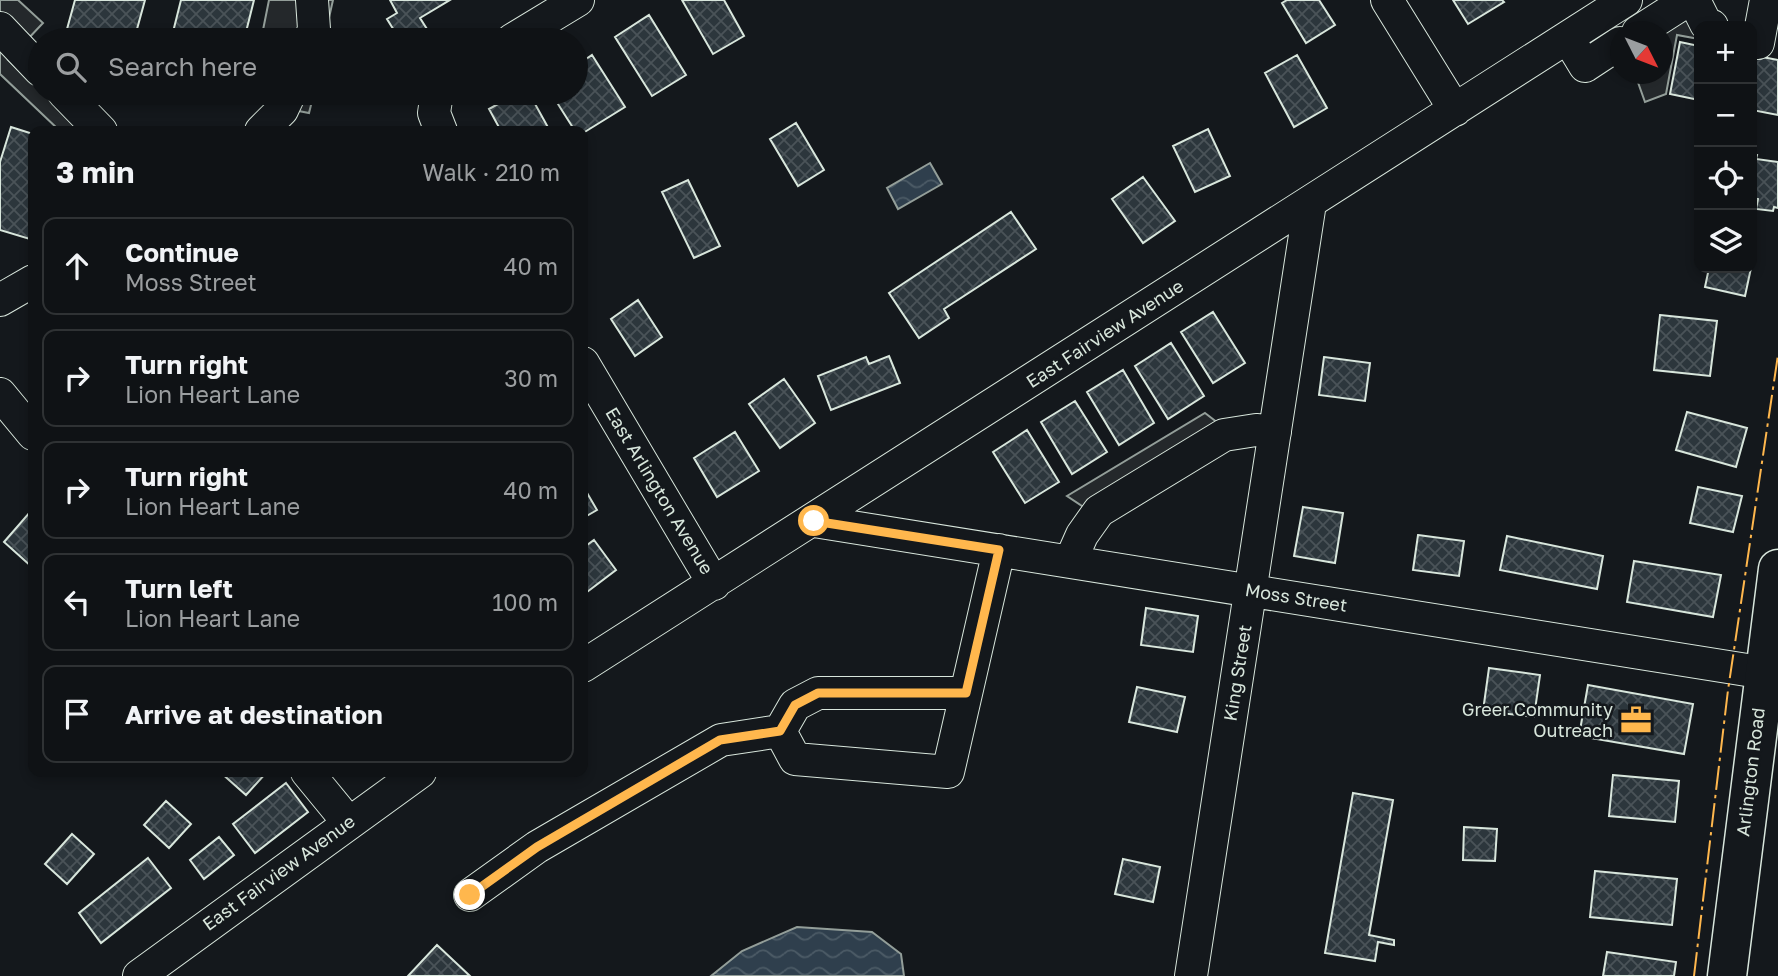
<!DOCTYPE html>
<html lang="en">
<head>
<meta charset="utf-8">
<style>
	body { margin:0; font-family:"Golos Text",sans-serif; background:#181b1e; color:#f1f3f6 }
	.controls { position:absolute; right:21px; top:21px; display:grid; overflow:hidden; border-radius:14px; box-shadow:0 4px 10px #0003 }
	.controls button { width:63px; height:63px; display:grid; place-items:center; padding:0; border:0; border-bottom:2px solid #2f3234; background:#0f1215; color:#f1f3f6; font:35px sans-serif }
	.compass { position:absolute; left:1610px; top:21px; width:63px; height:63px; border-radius:50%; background:#0f1215; box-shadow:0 4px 10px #0003; rotate:132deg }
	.stop { position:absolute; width:21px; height:21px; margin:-16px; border:5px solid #ffb74d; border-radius:50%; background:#fff }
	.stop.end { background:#ffb74d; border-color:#fff; box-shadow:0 2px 7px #0008 }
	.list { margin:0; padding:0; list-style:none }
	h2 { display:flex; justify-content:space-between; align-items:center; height:91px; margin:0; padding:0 28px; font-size:30px }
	h2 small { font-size:23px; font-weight:400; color:#9b9ea0 }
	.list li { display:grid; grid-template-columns:46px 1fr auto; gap:21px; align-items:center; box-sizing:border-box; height:98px; margin:0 14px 14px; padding:0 14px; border:2px solid #2f3234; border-radius:14px }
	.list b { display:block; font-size:26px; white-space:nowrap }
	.list p { margin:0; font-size:23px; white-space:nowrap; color:#9b9ea0 }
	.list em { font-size:23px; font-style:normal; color:#9b9ea0 }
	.icon { flex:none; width:38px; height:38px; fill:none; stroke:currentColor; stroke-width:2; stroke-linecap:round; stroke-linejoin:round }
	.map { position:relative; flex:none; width:1778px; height:976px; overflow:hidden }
	.search { position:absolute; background:#0f1215; box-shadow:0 4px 10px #0003; left:28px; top:28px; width:560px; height:77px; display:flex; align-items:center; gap:18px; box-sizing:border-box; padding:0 24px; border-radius:38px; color:#9b9ea0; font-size:26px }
	.panel { position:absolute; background:#0f1215; box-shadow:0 4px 10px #0003; left:28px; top:126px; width:560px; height:651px; border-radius:14px }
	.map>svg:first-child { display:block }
</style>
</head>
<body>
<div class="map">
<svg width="1778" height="976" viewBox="0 0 1778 976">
	<defs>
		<pattern id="water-waves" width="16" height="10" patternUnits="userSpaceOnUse" patternTransform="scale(1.75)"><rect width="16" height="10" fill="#2f3f4d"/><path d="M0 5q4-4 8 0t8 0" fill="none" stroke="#4c5b66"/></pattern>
		<pattern id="building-cross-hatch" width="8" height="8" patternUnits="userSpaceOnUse" patternTransform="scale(1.75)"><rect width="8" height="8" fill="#2c363c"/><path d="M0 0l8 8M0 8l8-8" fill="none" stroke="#4a5358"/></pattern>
	</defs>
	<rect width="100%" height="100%" fill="#14181c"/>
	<!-- parking -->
	<path fill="#24282b" stroke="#939e99" stroke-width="2" d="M0,0h18l25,23 -35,37 70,67 -4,4h-14l-60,-57z
		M269,0h64l-9,40h-63z
		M1683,15l16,11v13l-22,-4 -11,59 -21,8 -10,-28h27v-42z
		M250,93h64l-5,20 -61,-12z
		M1205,413l22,17 -136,82 -24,-16z"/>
	<!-- water -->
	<path fill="url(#water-waves)" stroke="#939e99" stroke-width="2" d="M930,163l12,21 -44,25 -11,-21z
		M797,927l75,5 29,22 3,22h-193l31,-25z"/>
	<!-- building -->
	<path fill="url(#building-cross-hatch)" stroke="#d8e6dc" stroke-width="2" d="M75,0h70l-11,40h-70z
		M181,0h73l-10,40h-73z
		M390,0h60l-30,18 12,19 -5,3h-27l-13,-21 10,-6z
		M682,0h42l20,36 -31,18z
		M1287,0h32l16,25 -29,18 -24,-40z
		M1453,0h49l2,2 -36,22z
		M649,15l37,60 -34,21 -37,-59z
		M1680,42l19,4v54l-29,-6z
		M592,55l33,52 -42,26 -8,-2 -24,-38h25v-27z
		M1297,55l30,53 -33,19 -29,-54z
		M1752,55l26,5v55l-26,-5z
		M182,93h36l-2,8z
		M518,93h11l21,38h-49l-12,-22z
		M796,123l28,47 -26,16 -28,-47z
		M11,127l22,7v106l-33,-10v-68z
		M1208,129l22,47 -35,16 -22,-46z
		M1752,154l5,1 -1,4 22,3v46l-4,-1 -1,4 -17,-2 2,-10 -6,-1z
		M1143,177l32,44 -32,22 -31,-44z
		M688,180l32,66 -26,12 -32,-66z
		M1011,212l25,37 -92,60 5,9 -30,20 -30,-45z
		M1709,268h42l-6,28 -40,-9z
		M638,300l24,37 -27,19 -24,-37z
		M1213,312l32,51 -32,20 -32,-51z
		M1660,315l57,6 -7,55 -56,-6z
		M1171,343l33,53 -36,23 -33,-53z
		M889,356l11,27 -69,27 -13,-34 48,-19 3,7z
		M1324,357l46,6 -5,38 -46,-6z
		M1123,370l31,53 -35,22 -32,-53z
		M784,379l31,44 -35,25 -31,-44z
		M1075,401l32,51 -35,22 -31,-52z
		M1687,412l60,16 -11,39 -60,-17z
		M1027,430l32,52 -34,21 -32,-51z
		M735,432l24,39 -42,26 -23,-39z
		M583,486l14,24 -14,8z
		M1698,487l44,9 -9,36 -43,-9z
		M1303,507l40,6 -8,50 -41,-7z
		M30,512l3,4 -1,51 -28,-25z
		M1418,535l46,6 -5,35 -46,-6z
		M1507,536l96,20 -6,33 -97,-19z
		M594,540l22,30 -33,25v-47z
		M1634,561l87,14 -8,42 -86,-15z
		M1146,608l52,8 -5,36 -52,-7z
		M1489,668l51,7 -6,42 -51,-6z
		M1588,685l105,19 -9,50 -105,-18z
		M1137,687l48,10 -8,35 -48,-10z
		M220,772h45l1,1 -20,22z
		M1613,775l66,6 -4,41 -66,-6z
		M286,783l22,29 -53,41 -22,-29z
		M1353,793l40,7 -24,135 25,5v5l-16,-3 -3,19 -50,-8z
		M166,801l25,23 -22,24 -25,-23z
		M1464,827l33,2 -2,32 -32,-1z
		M72,834l22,20 -27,30 -22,-20z
		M219,837l15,18 -30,24 -14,-19z
		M148,858l23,30 -70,55 -22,-30z
		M1123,859l37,8 -7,35 -38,-8z
		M1595,871l82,8 -5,46 -82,-8z
		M437,945l33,31h-62z
		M1607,952l69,10 -2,14h-71z"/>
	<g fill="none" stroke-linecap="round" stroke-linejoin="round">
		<defs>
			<path id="minor" d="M1387,0l68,110
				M1694,0l12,24 6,2
				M0,28l40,42
				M1638,32l50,-32
				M1568,38l17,28 35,-23
				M310,40l4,-11 -2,-29
				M512,40l66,-40
				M1758,43l8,-43
				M64,93l37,38
				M437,93l-3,20 7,18
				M261,131l21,-21 8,-17
				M0,300l33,-19
				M583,363l131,221
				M0,394l33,40
				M814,521l964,154
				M1070,562l12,-27 17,-24 125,-76 32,-5 19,2
				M583,666l1043,-666
				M966,693h-148l-23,12 -15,26 15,28 153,13 51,-222
				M307,772l41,50
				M470,895l67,-48 184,-107 59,-9
				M139,976l281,-204
				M1191,976l119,-773"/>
			<path id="major" d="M1727,976l51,-407"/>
		</defs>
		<!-- minor casing -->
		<use href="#minor" stroke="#d8e6dc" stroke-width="34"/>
		<!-- major casing -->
		<use href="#major" stroke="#d8e6dc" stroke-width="41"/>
		<!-- minor -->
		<use href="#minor" stroke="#14181c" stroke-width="32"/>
		<!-- major -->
		<use href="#major" stroke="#14181c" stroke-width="38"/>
		<!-- power -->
		<path stroke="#ffb74d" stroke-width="2" stroke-dasharray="24 5 3.5 5" stroke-linecap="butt" d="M1694,976l34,-286 50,-335"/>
	</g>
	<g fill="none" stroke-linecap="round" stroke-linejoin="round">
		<!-- route -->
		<path stroke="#ffb74d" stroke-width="9" d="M470,895l67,-48 183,-107 60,-9 15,-26 23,-12h148l33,-143 -185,-29"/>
	</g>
	<!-- icons -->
	<defs>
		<symbol id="office-bare" viewBox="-9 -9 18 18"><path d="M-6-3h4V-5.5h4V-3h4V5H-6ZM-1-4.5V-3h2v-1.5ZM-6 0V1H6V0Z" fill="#ffb74d" stroke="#14181c" stroke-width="2.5" paint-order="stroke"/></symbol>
	</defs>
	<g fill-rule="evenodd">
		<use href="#office-bare" x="1614" y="698" width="44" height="44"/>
	</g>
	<g text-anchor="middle" stroke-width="5" stroke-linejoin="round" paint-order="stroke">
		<!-- street labels -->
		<g font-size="18" fill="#d8e6dc" stroke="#14181c">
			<text transform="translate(1105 334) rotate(-33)" y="6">East Fairview Avenue</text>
			<text transform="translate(659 491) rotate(59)" y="6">East Arlington Avenue</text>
			<text transform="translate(1296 598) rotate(9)" y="6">Moss Street</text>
			<text transform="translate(1238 673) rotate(-81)" y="6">King Street</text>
			<text transform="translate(1751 772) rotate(-83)" y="6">Arlington Road</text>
			<text transform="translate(279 873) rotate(-36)" y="6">East Fairview Avenue</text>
		</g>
		<!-- poi labels -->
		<g font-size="18" fill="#d8e6dc" stroke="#14181c" text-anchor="end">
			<text x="1613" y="716">Greer Community<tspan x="1613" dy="21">Outreach</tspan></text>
		</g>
	</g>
</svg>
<div class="controls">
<button>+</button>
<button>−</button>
<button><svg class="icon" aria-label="locate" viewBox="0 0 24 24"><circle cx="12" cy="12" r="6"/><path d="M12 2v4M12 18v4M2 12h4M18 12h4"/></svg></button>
<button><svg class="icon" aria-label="layers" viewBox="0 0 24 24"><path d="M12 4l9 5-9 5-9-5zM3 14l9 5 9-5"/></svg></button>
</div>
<svg class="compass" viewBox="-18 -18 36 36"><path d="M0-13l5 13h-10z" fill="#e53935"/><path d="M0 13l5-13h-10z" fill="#9b9ea0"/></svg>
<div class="stop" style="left:814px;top:521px"></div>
<div class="stop end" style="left:470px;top:895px"></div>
<div class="search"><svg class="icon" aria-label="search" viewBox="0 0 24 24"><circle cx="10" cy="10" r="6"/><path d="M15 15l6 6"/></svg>Search here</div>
<section class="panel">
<h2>3 min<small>Walk · 210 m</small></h2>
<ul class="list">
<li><svg class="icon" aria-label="ahead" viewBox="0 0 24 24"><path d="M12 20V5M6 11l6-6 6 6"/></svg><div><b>Continue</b><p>Moss Street</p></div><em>40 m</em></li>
<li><svg class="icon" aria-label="right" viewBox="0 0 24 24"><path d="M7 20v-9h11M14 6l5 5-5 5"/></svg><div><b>Turn right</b><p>Lion Heart Lane</p></div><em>30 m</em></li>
<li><svg class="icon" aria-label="right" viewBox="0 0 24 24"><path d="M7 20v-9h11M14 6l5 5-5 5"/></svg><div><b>Turn right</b><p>Lion Heart Lane</p></div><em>40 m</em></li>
<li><svg class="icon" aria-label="left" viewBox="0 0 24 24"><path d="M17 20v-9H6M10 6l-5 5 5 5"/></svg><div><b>Turn left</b><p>Lion Heart Lane</p></div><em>100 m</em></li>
<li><svg class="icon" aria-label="arrive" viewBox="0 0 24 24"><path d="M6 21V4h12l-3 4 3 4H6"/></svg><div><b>Arrive at destination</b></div></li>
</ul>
</section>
</div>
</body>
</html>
